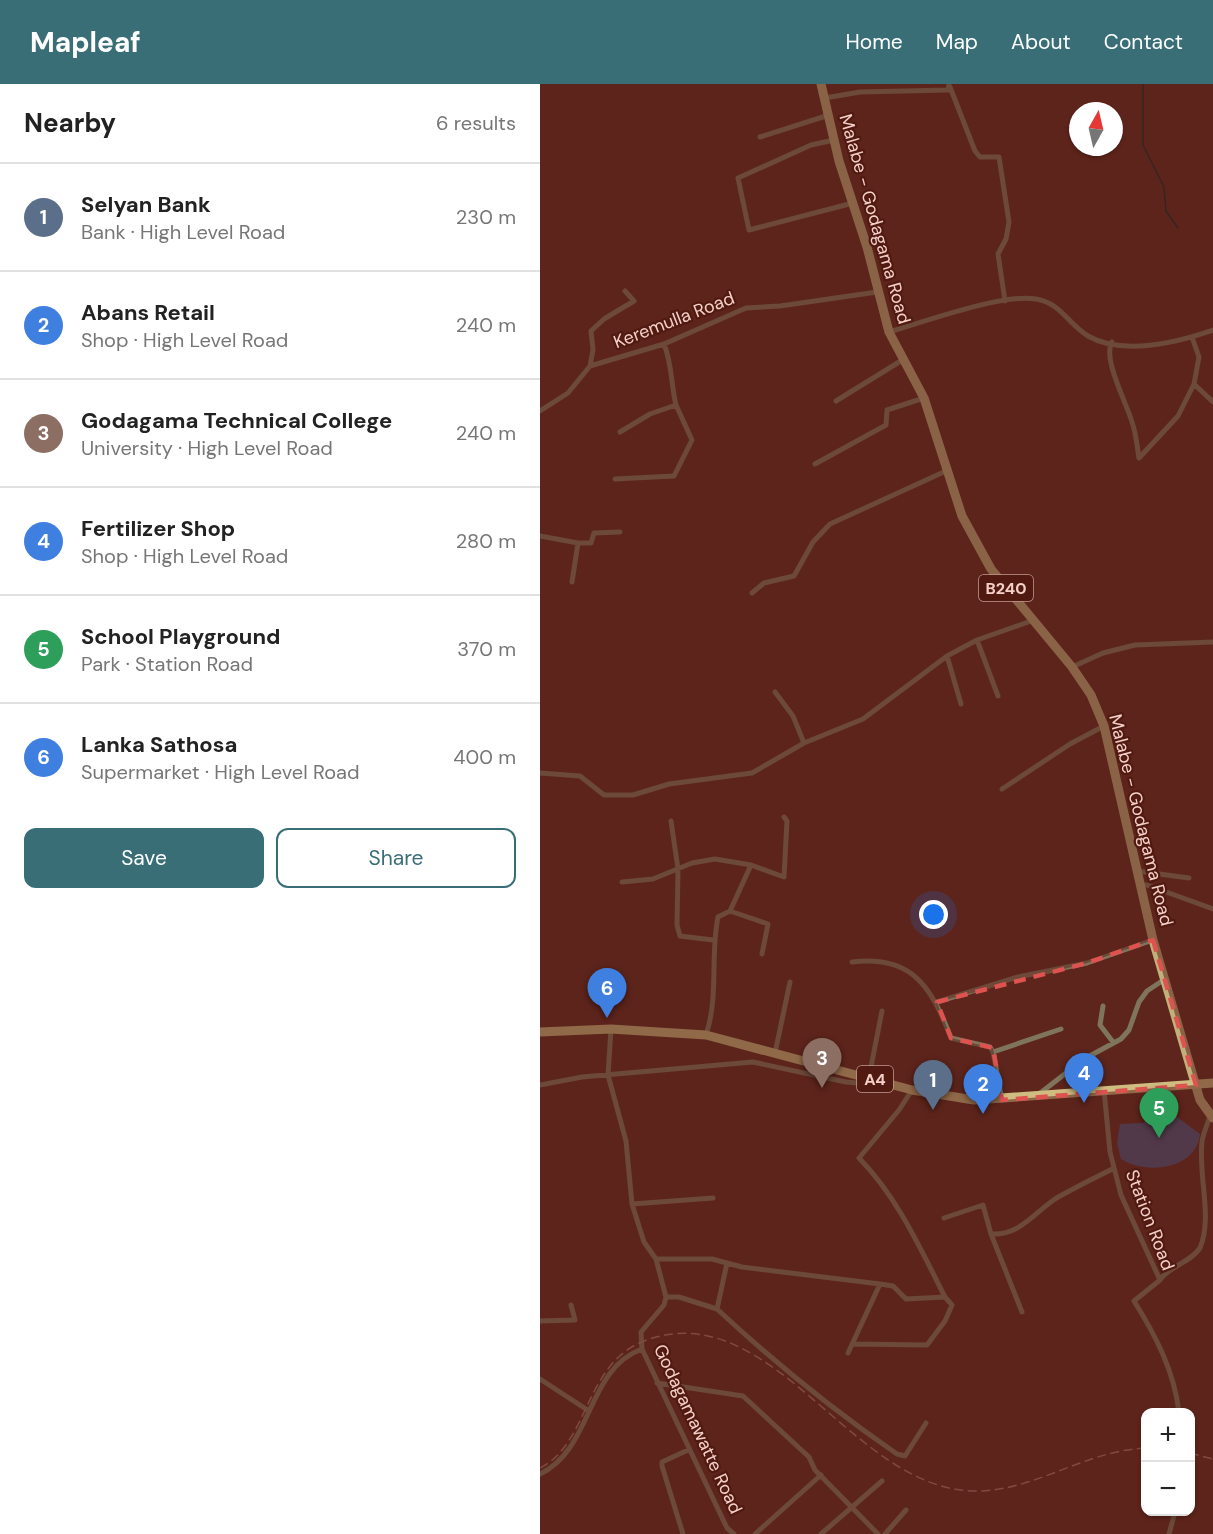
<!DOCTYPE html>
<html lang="en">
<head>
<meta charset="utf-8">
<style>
	body { margin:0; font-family:"DM Sans",sans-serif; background:#f6f6f6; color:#222 }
	.controls { position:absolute; right:18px; bottom:18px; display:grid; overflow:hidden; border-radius:12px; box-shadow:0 2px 4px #0004 }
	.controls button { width:54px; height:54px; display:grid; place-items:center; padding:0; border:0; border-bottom:2px solid #e0e0e0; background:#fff; color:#222; font:30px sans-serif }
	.compass { position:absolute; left:529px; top:18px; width:54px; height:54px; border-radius:50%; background:#fff; box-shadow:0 2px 4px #0004; rotate:8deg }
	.you { position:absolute; left:394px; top:831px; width:21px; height:21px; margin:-15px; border:4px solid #fff; border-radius:50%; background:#1a73e8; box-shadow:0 0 0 9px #1a73e833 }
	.badge { display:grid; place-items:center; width:39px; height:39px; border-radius:50%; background:#396e77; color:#fff; font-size:20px; font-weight:700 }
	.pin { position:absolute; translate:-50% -50px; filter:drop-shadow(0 2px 3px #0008) }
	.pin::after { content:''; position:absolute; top:32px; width:21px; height:18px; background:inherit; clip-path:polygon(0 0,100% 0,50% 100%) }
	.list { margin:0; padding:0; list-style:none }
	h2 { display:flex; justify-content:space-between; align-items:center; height:78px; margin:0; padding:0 24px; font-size:26px }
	h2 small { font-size:20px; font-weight:400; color:#767676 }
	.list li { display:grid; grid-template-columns:39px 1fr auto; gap:18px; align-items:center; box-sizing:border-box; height:108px; padding:0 24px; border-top:2px solid #e0e0e0 }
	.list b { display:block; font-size:22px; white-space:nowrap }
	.list p { margin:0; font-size:20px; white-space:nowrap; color:#767676 }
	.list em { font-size:20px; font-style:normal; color:#767676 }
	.actions { display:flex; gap:12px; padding:18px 24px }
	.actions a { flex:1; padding:14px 0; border:2px solid #396e77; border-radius:12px; text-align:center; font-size:21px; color:#396e77 }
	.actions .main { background:#396e77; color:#fff }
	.map { position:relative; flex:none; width:673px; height:1450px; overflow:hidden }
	header { display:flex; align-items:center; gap:36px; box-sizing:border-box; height:84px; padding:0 30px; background:#396e77; color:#fff }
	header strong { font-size:28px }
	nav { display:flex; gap:33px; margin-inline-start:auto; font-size:21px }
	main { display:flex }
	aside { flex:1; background:#fff }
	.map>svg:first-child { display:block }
</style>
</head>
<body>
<header>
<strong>Mapleaf</strong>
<nav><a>Home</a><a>Map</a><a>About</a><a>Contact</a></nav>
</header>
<main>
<aside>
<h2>Nearby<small>6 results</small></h2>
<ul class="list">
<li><span class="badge" style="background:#5c6f8a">1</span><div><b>Selyan Bank</b><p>Bank · High Level Road</p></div><em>230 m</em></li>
<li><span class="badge" style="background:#3f7fe0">2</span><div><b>Abans Retail</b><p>Shop · High Level Road</p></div><em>240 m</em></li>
<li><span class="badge" style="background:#8d6e63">3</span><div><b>Godagama Technical College</b><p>University · High Level Road</p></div><em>240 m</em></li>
<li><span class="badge" style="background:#3f7fe0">4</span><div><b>Fertilizer Shop</b><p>Shop · High Level Road</p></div><em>280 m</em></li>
<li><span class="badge" style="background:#2e9e5b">5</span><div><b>School Playground</b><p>Park · Station Road</p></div><em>370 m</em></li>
<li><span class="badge" style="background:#3f7fe0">6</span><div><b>Lanka Sathosa</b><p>Supermarket · High Level Road</p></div><em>400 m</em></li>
</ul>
<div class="actions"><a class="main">Save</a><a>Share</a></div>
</aside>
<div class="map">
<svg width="673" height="1450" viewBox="0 0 673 1450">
	<rect width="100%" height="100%" fill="#5d251c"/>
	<!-- green -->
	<path fill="#455284" d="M633,1030l27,20c-4,36 -54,41 -79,25l-4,-16 3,-19 23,-1 16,-8z"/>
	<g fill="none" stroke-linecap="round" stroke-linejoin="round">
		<!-- stream -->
		<path stroke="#09252a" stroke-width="1.5" d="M603,0v61l21,42 2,24 12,17"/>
		<!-- minor -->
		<path stroke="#7e755c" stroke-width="5" d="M410,3l25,64 5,6h19l10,65 -3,17 -8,15 7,47
			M285,14l35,-6 88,-2 1,-6
			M220,53l69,-22
			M294,56l-23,5 -73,33 11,52 104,-27
			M85,207l9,10 -30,18 -13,12 2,19 -3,16 74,-22 82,-36 34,-2 97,-14
			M349,248c35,-10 114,-39 147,-33 25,4 32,25 52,37 35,20 90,6 125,-6
			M652,253l7,20 -5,27 19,18
			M572,258c-10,16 15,62 20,80 4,11 5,24 7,36l39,-42 16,-32
			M296,317l68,-42
			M0,327l28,-18 22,-27
			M80,348l30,-18 26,-9c-5,-20 -4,-42 -12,-61
			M275,380l71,-39 1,-15 37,-12
			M75,395l59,-3 18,-36 -16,-35
			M0,452l38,7h13l3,-10 26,-1
			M32,498l6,-39
			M212,509l12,-10 30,-7 19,-34 17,-18 116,-53
			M437,556l21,56
			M407,572l14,48
			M532,583l31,-14 32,-8 78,-3
			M235,608l18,24 11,27
			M0,689l40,3 24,19h29l36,-11 83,-11 52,-30 59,-24 84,-63 30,-16 57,-20
			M462,705l68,-45 34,-18
			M131,737l7,48 -1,56 3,11 33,4
			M597,787l52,7
			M82,798l31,-3 39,-16 23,-4 36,6
			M599,801h8l66,24
			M190,827l21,-46 33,12 3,-56 -3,-4
			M312,878c60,-7 79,24 99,76l39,9 3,5 9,48
			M397,918l81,-25 69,-14 66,-23
			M563,922l-3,19 13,17
			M71,945l-3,46 18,66 6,63 12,38 12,17 10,38 -2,8 -23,27 1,17 85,179 7,6
			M166,951c13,-39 4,-79 12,-118l12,-6 38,13 -6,30
			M453,968l68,-23
			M235,969l15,-71
			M329,993l13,-66
			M0,1001l42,-8 171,-15 93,20 34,3
			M564,1006l6,62 11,43 39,85 -26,21c22,35 40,70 45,111
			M499,1010l45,-35 37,-20 8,-9 10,-28 8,-11 18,-12
			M92,1120l81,-6
			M404,1134l39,-13 8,29 31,78
			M451,1150c28,2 42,-20 64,-35 19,-11 40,-21 59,-31
			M116,1175h56l30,8 138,17 13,2 13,13 39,-2c-25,-49 -47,-99 -86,-139l40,-48 13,-20
			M620,1196c9,-14 30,-17 40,-32 13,-31 -2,-72 2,-106 1,-9 6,-18 8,-27
			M126,1213h13l38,12 10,-46
			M177,1225c57,53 116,101 180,145l8,2 21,-33
			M0,1237l35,-1 -4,-15
			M312,1260l75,1 18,-24 7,-16 -7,-8
			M308,1269l32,-69
			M0,1295l49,32
			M117,1299l86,13 66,61 6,13 63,64
			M0,1390c53,-25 46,-105 102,-125
			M143,1450l-21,-68v-4l26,-12
			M215,1450l66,-59
			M281,1450l61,-53
			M345,1450l21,-24
			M629,1450l6,-22"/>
		<!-- primary -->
		<path stroke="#c2b07b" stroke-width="9" d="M281,0l18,77 28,86 22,85 35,66 38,118 29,53 81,98 19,28 13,31 49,214 47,160 13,18"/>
		<!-- trunk -->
		<path stroke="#cfbc81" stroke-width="9" d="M0,948l71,-3 95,6 206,55 62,10 239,-17"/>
		<!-- rail -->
		<path stroke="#a67870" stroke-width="1.5" stroke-dasharray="9 4.5" stroke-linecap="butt" d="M650,1369l23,6
			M0,1384c49,-24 44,-104 104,-127 119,-45 195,122 305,147 72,16 126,-37 197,-40"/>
	</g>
	<!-- marked area -->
	<path d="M0 0H673V1450H0ZM613,856l43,145 -194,15 -9,-52 -42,-10 -14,-36 150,-39z" fill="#5d251c" fill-opacity=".55" fill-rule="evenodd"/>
	<path fill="none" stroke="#de5250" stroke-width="4.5" stroke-dasharray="12 8" stroke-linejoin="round" d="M613,856l43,145 -194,15 -9,-52 -42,-10 -14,-36 150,-39z"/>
	<g text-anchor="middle" stroke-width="4.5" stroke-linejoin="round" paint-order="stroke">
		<!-- shield labels -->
		<g fill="#511a11" stroke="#c39992" stroke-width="1.5">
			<rect x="439" y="491" width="54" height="26" rx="4.5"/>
			<rect x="317" y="982" width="36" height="26" rx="4.5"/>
		</g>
		<g font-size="16" font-weight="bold" fill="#f4d0c9">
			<text x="466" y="510">B240</text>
			<text x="335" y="1001">A4</text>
		</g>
		<!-- street labels -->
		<g font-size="18" fill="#f4d0c9" stroke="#511a11">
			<text transform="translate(335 135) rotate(74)" y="6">Malabe - Godagama Road</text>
			<text transform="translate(134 236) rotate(-21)" y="6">Keremulla Road</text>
			<text transform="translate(601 736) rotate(76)" y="6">Malabe - Godagama Road</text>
			<text transform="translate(610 1136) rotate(69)" y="6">Station Road</text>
			<text transform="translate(158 1345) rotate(65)" y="6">Godagamawatte Road</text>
		</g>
	</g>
</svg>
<div class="controls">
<button>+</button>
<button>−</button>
</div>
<svg class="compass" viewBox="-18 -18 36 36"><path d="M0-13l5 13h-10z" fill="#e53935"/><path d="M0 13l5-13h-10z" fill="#767676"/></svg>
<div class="you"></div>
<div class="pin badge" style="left:393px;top:1026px;background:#5c6f8a">1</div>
<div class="pin badge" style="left:443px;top:1030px;background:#3f7fe0">2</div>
<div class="pin badge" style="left:282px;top:1004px;background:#8d6e63">3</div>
<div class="pin badge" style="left:544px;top:1019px;background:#3f7fe0">4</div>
<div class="pin badge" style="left:619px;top:1054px;background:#2e9e5b">5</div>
<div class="pin badge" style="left:67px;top:934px;background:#3f7fe0">6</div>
</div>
</main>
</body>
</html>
